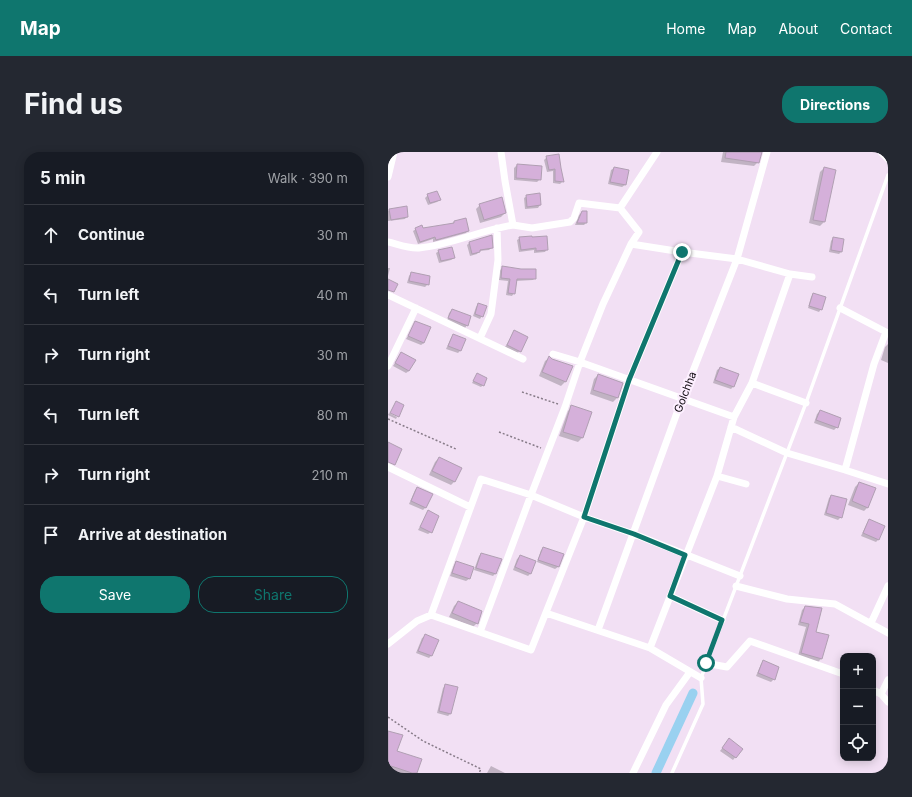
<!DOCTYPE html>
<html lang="en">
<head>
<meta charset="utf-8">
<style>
	body { margin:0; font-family:Inter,sans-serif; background:#242831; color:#f1f3f6 }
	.controls { position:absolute; right:12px; bottom:12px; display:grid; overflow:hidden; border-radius:8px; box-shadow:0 2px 10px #0003 }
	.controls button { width:36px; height:36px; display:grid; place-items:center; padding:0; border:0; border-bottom:1px solid #363941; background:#171b24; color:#f1f3f6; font:20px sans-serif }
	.stop { position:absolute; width:12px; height:12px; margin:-9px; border:3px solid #0f766e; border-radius:50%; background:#fff }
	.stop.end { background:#0f766e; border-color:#fff; box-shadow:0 1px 4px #0008 }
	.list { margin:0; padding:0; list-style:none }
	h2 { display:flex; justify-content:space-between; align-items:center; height:52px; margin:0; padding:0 16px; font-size:17px }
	h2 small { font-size:13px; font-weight:400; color:#9ea1a6 }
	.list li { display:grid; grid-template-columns:26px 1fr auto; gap:12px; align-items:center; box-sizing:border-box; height:60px; padding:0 16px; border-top:1px solid #363941 }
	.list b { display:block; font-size:15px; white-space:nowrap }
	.list em { font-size:13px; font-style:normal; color:#9ea1a6 }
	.actions { display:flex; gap:8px; padding:12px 16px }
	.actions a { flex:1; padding:9px 0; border:1px solid #0f766e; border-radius:16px; text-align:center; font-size:14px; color:#0f766e }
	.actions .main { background:#0f766e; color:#fff }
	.icon { flex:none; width:22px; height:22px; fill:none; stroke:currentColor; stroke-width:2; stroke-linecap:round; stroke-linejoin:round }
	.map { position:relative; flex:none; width:500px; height:621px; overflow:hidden; border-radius:16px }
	header { display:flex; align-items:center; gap:24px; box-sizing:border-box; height:56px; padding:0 20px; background:#0f766e; color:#fff }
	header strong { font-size:19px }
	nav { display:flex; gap:22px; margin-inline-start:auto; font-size:14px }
	.intro { display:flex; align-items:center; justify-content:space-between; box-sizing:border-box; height:96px; padding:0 24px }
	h1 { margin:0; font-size:28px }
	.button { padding:10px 18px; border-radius:16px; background:#0f766e; color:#fff; font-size:14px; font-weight:700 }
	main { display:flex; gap:24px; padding:0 24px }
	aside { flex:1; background:#171b24; border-radius:16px; box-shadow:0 2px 10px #0003 }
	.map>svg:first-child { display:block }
</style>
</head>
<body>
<header>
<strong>Map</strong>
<nav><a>Home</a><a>Map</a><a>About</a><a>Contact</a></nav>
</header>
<div class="intro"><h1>Find us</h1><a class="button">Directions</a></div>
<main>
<aside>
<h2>5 min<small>Walk · 390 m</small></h2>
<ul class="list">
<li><svg class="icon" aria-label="ahead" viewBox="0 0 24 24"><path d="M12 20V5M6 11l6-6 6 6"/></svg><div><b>Continue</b></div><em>30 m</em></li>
<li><svg class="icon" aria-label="left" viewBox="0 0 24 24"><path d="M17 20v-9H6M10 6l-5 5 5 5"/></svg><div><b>Turn left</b></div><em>40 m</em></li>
<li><svg class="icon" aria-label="right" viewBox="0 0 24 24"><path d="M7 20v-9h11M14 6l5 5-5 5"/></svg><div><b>Turn right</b></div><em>30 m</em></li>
<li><svg class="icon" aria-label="left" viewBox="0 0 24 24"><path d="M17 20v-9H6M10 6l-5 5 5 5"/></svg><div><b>Turn left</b></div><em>80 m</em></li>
<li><svg class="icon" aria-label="right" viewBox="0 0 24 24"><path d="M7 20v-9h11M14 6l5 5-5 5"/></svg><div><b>Turn right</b></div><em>210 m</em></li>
<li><svg class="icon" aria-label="arrive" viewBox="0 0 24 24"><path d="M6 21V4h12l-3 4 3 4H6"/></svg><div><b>Arrive at destination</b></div></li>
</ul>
<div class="actions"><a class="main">Save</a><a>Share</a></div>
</aside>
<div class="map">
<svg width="500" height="621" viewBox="0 0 500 621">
	<rect width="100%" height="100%" fill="#f2e0f4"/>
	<!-- shadow -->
	<path fill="#0003" d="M335,0h37l-2,10 -4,4 -33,-4z
		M170,3l5,26 -3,3 -7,-1v-12l-6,1 -3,-12 3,-3z
		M129,13l23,14 -3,3 -23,-2v-12z
		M226,16l14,3 -3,14 -3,2 -14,-3 3,-14z
		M436,16l11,2 -11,52 -4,4 -11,-3 11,-51z
		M40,43l12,4 -3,3 -9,3 -3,-7z
		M139,44l13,9 -2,3 -13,1 -1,-11z
		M92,53l25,8 -4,4 -21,6 -4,-14z
		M1,58l18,6 -2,3 -17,2v-10z
		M194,60l4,11 -2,2h-9l4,-10z
		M66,70l14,8 -2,3 -33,9v-3l-15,5 -5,-13 3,-2h7l28,-5z
		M132,86l27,11 -2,3 -11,1v-3l-15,2 -2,-12z
		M445,86l8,14 -2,2 -10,-2 2,-11z
		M82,90l22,5 -3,3 -10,1 -2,3 -7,2 -3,-11z
		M51,99l15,7 -3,2 -12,3 -3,-10z
		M115,115l32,11 -2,2 -17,1 -2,12 -2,3 -6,-1 2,-14 -9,-1 1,-10z
		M0,116h2l-2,8z
		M23,121l17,11 -3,3 -18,-4 2,-7z
		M425,142l8,15 -2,3 -11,-4 3,-11z
		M90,152l4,12 -2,3 -7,-3 3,-9z
		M64,158l15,15 -2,3 -18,-7 2,-8z
		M28,170l8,21 -3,2 -15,-6z
		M127,179l5,20 -3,2 -12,-6z
		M65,184l11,4 -4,11 -2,2 -12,-4 5,-11z
		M500,192v19l-7,-3 4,-13z
		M13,201l8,18 -3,2 -13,-7z
		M161,206l2,2 20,7 -6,15 -4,4 -22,-10 6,-15z
		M332,216l18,7 -5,12 -2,2 -18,-6 4,-13z
		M89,222l6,11 -2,2 -9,-4z
		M210,223l24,8 -5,15 -4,4 -23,-8 4,-15z
		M184,255l19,6 -9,25 -4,4 -19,-6 9,-25z
		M432,259l17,16 -3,3 -20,-7 3,-9z
		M1,261l8,4 -1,2 -8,-4z
		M51,306l16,23 -4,4 -22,-10 6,-13z
		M471,331l9,24 -4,4 -16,-6 7,-18z
		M29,336l14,7 -6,13 -2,2 -14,-6 6,-14z
		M443,344l10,21 -3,3 -14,-5 5,-17z
		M40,360l3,20 -3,2 -10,-4z
		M481,368l9,20 -2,2 -15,-6 6,-13z
		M156,396l19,7 -5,12 -3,2 -18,-7 4,-12z
		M93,402l14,20 -2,2 -19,-6 5,-14z
		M132,404l11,17 -3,3 -15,-6 4,-11z
		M68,410l13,17 -3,2 -16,-5 4,-11z
		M70,450l19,21 -4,4 -24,-10 5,-11z
		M417,455l10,26 6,26 -3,3 -20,-6 8,-29 -8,-2 4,-15z
		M37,484l6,20 -2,2 -13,-5 6,-15z
		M375,510l11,17 -3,3 -15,-6 5,-12z
		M58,533l5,28 -3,3 -11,-3 6,-25z
		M0,580l7,19 21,22h-19l-9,-3z
		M339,590l15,7 -9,11 -13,-9z
		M103,614l14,7h-18z"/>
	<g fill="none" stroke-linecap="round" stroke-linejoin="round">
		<!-- canal -->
		<path stroke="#99d1f0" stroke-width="9" d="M268,621l37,-80"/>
	</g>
	<!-- building -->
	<path fill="#d5b0da" stroke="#b09fb2" d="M338,0h36l-3,11 -34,-5z
		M171,2l2,14 3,14 -9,-1v-12l-6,1 -3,-14z
		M129,12l25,2 -1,14 -25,-2z
		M226,15l15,3 -3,15 -16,-3z
		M436,15l12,3 -11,52 -12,-2z
		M49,39l4,9 -11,3 -3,-9z
		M152,41l1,12 -14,2 -1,-12z
		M114,45l4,16 -22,7 -5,-16z
		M19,54l1,11 -17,3 -2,-11z
		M194,59h5v12h-10z
		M78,66l3,13 -33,9 -1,-3 -15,5 -5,-14 7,-3 1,3 31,-5v-2z
		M104,83l1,13 -13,2v2l-8,2 -3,-12z
		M144,84v1l15,-1 1,14 -12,1v-3l-15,2 -2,-13z
		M445,85l11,2 -2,13 -11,-2z
		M64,95l3,11 -14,3 -3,-11z
		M114,114l19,3h15v10h-19l-2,15 -7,-1 2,-14 -9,-1z
		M23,120l19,4 -1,9 -20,-4z
		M0,127l10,5 -4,8 -6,-2z
		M425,141l13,4 -4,13 -13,-4z
		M90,151l9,3 -4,11 -8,-3z
		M64,157l19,7 -3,10 -20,-8z
		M27,169l16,6 -7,16 -16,-7z
		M126,178l14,7 -7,15 -14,-7z
		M65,182l13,5 -5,12 -13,-5z
		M13,200l15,8 -7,11 -14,-8z
		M161,204l3,3 21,7 -7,16 -24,-10z
		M332,215l19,7 -5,13 -19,-7z
		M89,221l10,5 -3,8 -11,-5z
		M210,222l25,9 -5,15 -25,-8z
		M8,249l8,4 -5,12 -9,-4z
		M183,253l21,7 -9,26 -20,-6z
		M432,258l21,8 -3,10 -22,-8z
		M0,290l14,7 -7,16 -7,-3z
		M51,305l23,11 -7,14 -23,-11z
		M471,330l17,6 -8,20 -16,-7z
		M29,335l16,7 -7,14 -15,-7z
		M443,343l16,4 -5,19 -16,-5z
		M40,358l11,6 -7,17 -12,-6z
		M481,367l16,7 -6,14 -16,-7z
		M155,395l21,7 -5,13 -21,-7z
		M93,401l21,6 -6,15 -20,-6z
		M132,403l16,6 -5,13 -16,-7z
		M68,409l18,6 -4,12 -18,-6z
		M70,449l24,10 -4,13 -26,-11z
		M417,454l17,2 -6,24 13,3 -7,24 -21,-6 8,-29 -9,-2z
		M37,482l14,6 -7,16 -14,-5z
		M375,508l16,7 -4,13 -17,-7z
		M57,532l13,3 -7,27 -12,-3z
		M0,579l15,4 -6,16 25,8 -5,14h-5l-24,-8z
		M341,586l14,11 -7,9 -14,-10z"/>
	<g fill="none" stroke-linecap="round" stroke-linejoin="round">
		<!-- path -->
		<path stroke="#877b88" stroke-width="1.5" stroke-dasharray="2 2" stroke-linecap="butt" d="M134,240l36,12
			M0,267l68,30
			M111,280l42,16
			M0,565l35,24 58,28 -2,4"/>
		<!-- service -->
		<path stroke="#fff" stroke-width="3.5" d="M284,621l31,-69 -2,-26 105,-275 82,-228"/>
		<!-- minor -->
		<path stroke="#fff" stroke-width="7" d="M493,0l7,7
			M0,25l6,-25
			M232,56l37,-56
			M125,73l19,3 38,-6 4,-4 5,-15 41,5 19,24 -8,12 -28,60 -23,58 -15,45 -34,88 -50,-16 -50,136 100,35 53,-133 45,-137 53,-128
			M0,90c9,2 21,7 31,6 32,-3 62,-18 94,-23l-8,-44 -4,-29
			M243,92l51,8 55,7 53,15 22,3
			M0,143l135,64
			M452,156l46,24 -12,32 -29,106 43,14
			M92,186l11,-24 7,-54 -1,-32
			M165,202l27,8 154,55
			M0,214l28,-58
			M364,231l54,20
			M343,275l56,26 58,17
			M0,315l82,40
			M329,324l29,8
			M348,434l51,13 48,5 53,29
			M282,444l52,24
			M158,461l104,35
			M483,471l17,-37
			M210,478l84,-231 55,-140 30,-107
			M92,480l51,-137 53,22 50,17 106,42
			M0,492l29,-23 14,-6
			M317,511l22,4 23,-26 93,33
			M313,526l-51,-30 67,-172 17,-59 18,-34 38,-109
			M485,538l8,4 7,8
			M493,542l7,-14
			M245,621l33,-68 24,-33"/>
	</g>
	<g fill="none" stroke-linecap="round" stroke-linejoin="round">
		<!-- route -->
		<path stroke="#0f766e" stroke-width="5" d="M294,100l-53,128 -45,137 50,17 51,21 -15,41 52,24 -16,43"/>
	</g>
	<g text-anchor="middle" stroke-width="4" stroke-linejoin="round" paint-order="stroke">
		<!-- street labels -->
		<g font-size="11" fill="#0f0a10" stroke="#fdefff">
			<text transform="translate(297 240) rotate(-69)" y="4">Golchha</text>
		</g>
	</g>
</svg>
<div class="controls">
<button>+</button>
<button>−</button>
<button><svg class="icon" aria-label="locate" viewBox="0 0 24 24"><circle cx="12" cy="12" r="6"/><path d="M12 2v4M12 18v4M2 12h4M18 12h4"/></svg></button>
</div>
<div class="stop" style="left:318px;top:511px"></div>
<div class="stop end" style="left:294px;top:100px"></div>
</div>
</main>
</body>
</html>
